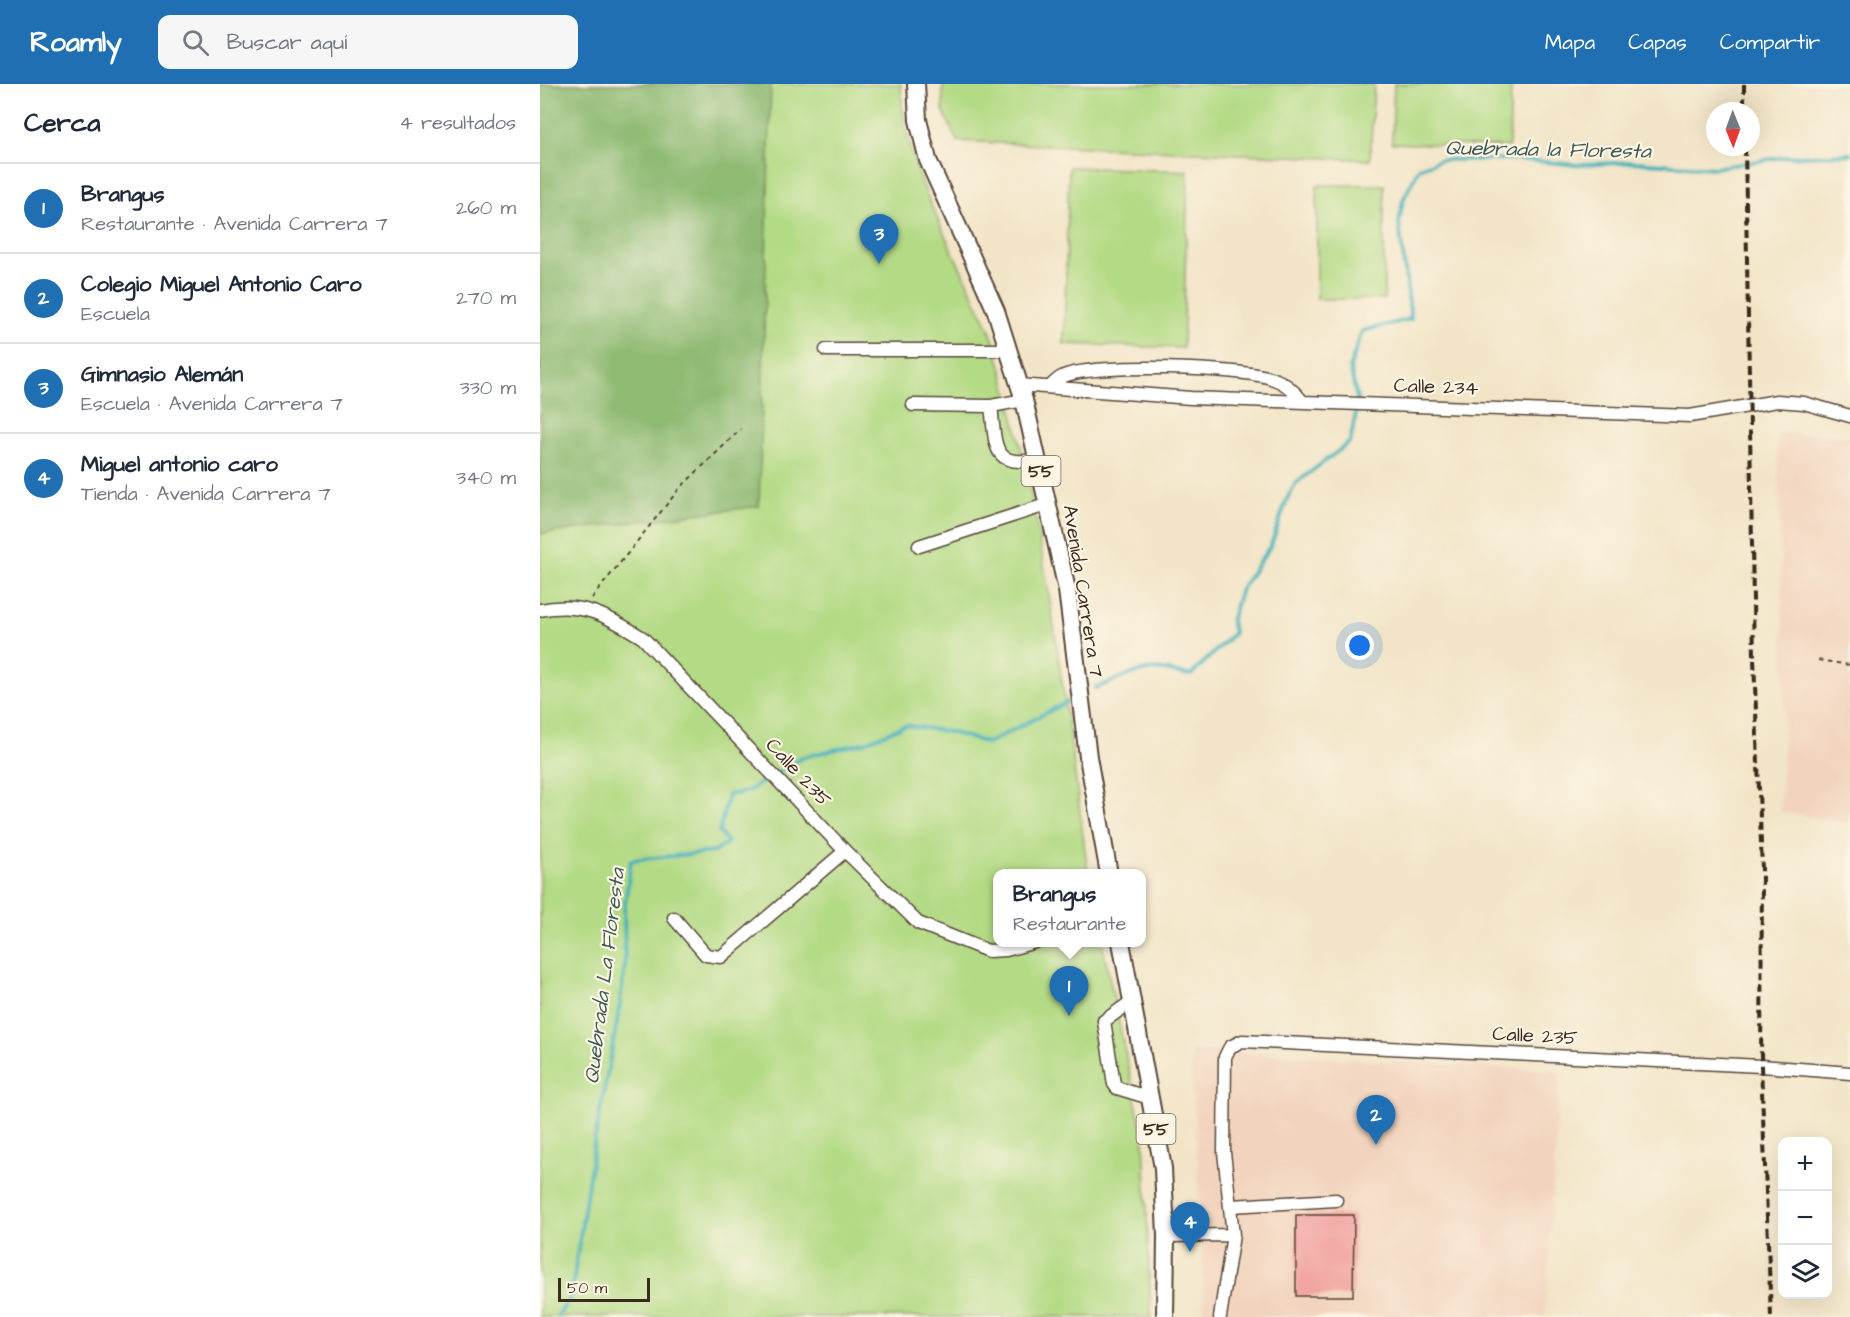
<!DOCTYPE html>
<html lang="es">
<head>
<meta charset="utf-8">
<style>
	body { margin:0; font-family:"Architects Daughter",sans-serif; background:#f6f6f7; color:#1f2937 }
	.controls { position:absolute; right:18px; bottom:18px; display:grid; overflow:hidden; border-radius:12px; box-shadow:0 6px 24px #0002 }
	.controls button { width:54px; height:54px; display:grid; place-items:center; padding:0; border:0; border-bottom:2px solid #e0e1e3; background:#fff; color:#1f2937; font:30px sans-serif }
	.compass { position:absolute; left:1166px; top:18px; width:54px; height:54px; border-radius:50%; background:#fff; box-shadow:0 6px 24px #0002; rotate:179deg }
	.scale { position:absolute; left:18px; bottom:15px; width:92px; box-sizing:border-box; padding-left:6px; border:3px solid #3b2a1e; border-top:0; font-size:16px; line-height:21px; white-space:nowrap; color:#3b2a1e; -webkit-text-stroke:4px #fcf5e5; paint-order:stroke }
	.you { position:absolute; left:820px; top:562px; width:21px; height:21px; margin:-15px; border:4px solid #fff; border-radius:50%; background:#1a73e8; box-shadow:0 0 0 9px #1a73e833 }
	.badge { display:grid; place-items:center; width:39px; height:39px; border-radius:50%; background:#1f6fb2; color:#fff; font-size:20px; font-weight:700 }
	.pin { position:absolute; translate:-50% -50px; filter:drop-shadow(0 2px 3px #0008) }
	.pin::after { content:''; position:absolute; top:32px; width:21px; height:18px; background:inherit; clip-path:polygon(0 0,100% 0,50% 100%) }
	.popup { position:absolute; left:453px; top:785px; width:153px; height:78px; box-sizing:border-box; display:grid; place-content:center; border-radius:12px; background:#fff; filter:drop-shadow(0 2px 4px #0005); font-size:20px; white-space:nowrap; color:#747a83 }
	.popup b { font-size:22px; color:#1f2937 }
	.popup::after { content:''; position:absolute; left:50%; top:100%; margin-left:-12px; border:12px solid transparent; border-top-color:#fff }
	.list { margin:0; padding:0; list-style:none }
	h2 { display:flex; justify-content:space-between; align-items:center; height:78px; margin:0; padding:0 24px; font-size:26px }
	h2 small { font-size:20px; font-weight:400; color:#747a83 }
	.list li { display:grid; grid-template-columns:39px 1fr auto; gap:18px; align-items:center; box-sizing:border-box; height:90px; padding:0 24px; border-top:2px solid #e0e1e3 }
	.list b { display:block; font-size:22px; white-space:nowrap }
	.list p { margin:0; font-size:20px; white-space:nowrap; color:#747a83 }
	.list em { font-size:20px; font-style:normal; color:#747a83 }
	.icon { flex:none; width:33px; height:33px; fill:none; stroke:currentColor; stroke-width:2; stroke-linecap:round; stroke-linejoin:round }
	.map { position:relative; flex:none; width:1310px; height:1233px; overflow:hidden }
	header { display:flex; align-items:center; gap:36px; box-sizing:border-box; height:84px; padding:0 30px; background:#1f6fb2; color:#fff }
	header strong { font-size:28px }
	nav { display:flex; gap:33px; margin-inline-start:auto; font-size:21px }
	.search { width:420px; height:54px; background:#f6f6f7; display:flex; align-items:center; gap:15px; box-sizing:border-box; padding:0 21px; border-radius:12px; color:#747a83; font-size:22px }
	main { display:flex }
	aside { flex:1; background:#fff }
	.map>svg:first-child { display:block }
</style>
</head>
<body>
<header>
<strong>Roamly</strong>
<div class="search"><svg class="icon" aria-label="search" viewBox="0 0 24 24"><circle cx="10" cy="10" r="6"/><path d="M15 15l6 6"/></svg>Buscar aquí</div>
<nav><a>Mapa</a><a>Capas</a><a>Compartir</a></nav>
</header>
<main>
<aside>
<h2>Cerca<small>4 resultados</small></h2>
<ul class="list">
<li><span class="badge">1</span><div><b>Brangus</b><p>Restaurante · Avenida Carrera 7</p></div><em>260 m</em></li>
<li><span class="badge">2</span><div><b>Colegio Miguel Antonio Caro</b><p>Escuela</p></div><em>270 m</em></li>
<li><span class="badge">3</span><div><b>Gimnasio Alemán</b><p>Escuela · Avenida Carrera 7</p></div><em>330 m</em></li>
<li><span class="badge">4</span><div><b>Miguel antonio caro</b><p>Tienda · Avenida Carrera 7</p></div><em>340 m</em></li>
</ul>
</aside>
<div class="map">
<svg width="1310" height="1233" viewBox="0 0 1310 1233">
	<rect width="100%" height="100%" fill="#fcf5e5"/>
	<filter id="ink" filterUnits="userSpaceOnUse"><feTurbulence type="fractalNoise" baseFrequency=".0167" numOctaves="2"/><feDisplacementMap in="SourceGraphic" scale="12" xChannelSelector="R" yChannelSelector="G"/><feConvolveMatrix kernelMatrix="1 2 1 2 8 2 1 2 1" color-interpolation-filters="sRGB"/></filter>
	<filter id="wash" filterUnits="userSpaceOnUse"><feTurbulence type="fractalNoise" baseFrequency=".008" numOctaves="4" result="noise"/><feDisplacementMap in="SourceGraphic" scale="24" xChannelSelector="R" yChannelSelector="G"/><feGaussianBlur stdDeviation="1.35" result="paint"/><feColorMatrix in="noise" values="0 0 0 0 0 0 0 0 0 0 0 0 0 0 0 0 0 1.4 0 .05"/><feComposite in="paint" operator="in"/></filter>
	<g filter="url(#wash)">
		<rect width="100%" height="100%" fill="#f2e4c6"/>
		<!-- built -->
		<path fill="#f2d4be" d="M1237,349l73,4v386l-70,-11 5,-112z
			M650,966l370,21 -15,246h-341l-3,-97z"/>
		<!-- green -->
		<path fill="#b3da84" stroke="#778251" stroke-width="1.5" d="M0,0h361c1,75 40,142 71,208 7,17 17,33 22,50 50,173 70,354 94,531l-91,1v68l105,1 42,198 7,176h-611z
			M403,0h431l-4,76 -413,-19 -14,-31z
			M854,0h117l-2,63 -117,-4z
			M529,83l119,4 -5,177 -119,-4z
			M777,101h67v114h-67z"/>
		<!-- forest -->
		<path fill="#8eba72" stroke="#647248" stroke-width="1.5" d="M0,0h231l-12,422 -219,28z"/>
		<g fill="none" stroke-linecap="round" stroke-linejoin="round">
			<!-- stream -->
			<path stroke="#3eafb8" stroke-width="4" d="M555,604c21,-7 46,-22 68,-18 12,1 14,5 28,5l43,-42 -3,-12 10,-32 30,-44 16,-46 9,-16 54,-41 8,-39 -8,-36 12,-36 49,-12 -12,-96 4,-23 16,-32 21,-8 75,-1 62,6 57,-3 80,6 70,-11 66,-3
				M17,1233l14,-20 23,-153 24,-127 7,-52 -1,-53 7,-52 83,-8 14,-10 -9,-10 9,-37 18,-3 57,-35 60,-14 43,-18 44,7 38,11 79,-41"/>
		</g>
		<g id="blocks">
			<!-- building -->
			<path fill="#f2a5a2" d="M756,1131h58l-1,81h-57z"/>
		</g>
	</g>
	<g filter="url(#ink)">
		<use href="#blocks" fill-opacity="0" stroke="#564637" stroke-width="1.5"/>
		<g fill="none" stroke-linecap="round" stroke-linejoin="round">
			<defs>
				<path id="minor" d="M286,266h182
					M478,301l173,13 499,18 87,-15 27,2 46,13
					M510,303c4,-4 8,-9 14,-11 31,-13 177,-9 210,3 12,4 20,12 28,22
					M484,316l-33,6c5,39 0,63 47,53
					M373,321l78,1
					M379,462l130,-42
					M0,526c42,-9 68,6 103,28l202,213 73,72 70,28 18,-1 29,-8
					M134,834l32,37 15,2 124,-106
					M591,918l-27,19 10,63 3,4 33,10
					M691,1122l105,-6
					M626,1152l67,-1 -9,-83 1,-95 5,-10 12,-6 519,25 89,7
					M680,1233l13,-82"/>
				<path id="major" d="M376,0l2,36 10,40 68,151 28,89 43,190 21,167 21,117
					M581,858l42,226 3,68 -1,81"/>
			</defs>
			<!-- minor casing -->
			<use href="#minor" stroke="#564637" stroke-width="15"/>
			<!-- major casing -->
			<use href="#major" stroke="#564637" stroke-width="20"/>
			<!-- path -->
			<path stroke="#564637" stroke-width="2" stroke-dasharray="4.5 4.5" stroke-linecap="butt" d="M52,514l87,-109 62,-60
				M1278,576l32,5"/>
			<!-- minor -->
			<use href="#minor" stroke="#fff" stroke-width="12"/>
			<!-- major -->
			<use href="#major" stroke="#fff" stroke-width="16"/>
			<!-- rail -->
			<path stroke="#3b2a1e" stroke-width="4" stroke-dasharray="9 4.5" stroke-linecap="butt" d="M1204,0v27
				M1205,63l9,511 8,212 -1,196 10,251"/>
		</g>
	</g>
	<g text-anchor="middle" stroke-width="4.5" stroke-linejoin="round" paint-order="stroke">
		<!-- shield labels -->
		<g fill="#fcf5e5" stroke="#75675a" stroke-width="1.5">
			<rect x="481.5" y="372" width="39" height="30" rx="4.5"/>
			<rect x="596.5" y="1030" width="39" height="30" rx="4.5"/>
		</g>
		<g font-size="18" font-weight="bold" fill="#3b2a1e">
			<text x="501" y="393">55</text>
			<text x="616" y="1051">55</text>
		</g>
		<!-- street labels -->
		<g font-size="20" fill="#3b2a1e" stroke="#fcf5e5">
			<text transform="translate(896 302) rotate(2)" y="7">Calle 234</text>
			<text transform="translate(544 507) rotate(81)" y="7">Avenida Carrera 7</text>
			<text transform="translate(259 688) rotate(47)" y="7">Calle 235</text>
			<text transform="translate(995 951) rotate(3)" y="7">Calle 235</text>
		</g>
		<!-- water labels -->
		<g font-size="21" font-style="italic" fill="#3c5954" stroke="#fcf5e5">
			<text transform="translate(1008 65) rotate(1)" y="7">Quebrada la Floresta</text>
			<text transform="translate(64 892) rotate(-83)" y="7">Quebrada La Floresta</text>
		</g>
	</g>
</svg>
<div class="controls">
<button>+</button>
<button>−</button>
<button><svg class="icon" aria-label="layers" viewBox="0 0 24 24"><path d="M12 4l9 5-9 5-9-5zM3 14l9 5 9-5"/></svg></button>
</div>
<svg class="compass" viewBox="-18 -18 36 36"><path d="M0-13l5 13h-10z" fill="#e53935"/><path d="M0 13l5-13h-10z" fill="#747a83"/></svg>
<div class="scale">50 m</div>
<div class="you"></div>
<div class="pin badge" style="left:529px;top:932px">1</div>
<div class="popup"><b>Brangus</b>Restaurante</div>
<div class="pin badge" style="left:836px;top:1061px">2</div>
<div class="pin badge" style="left:339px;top:180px">3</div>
<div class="pin badge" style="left:650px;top:1168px">4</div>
</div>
</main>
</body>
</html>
